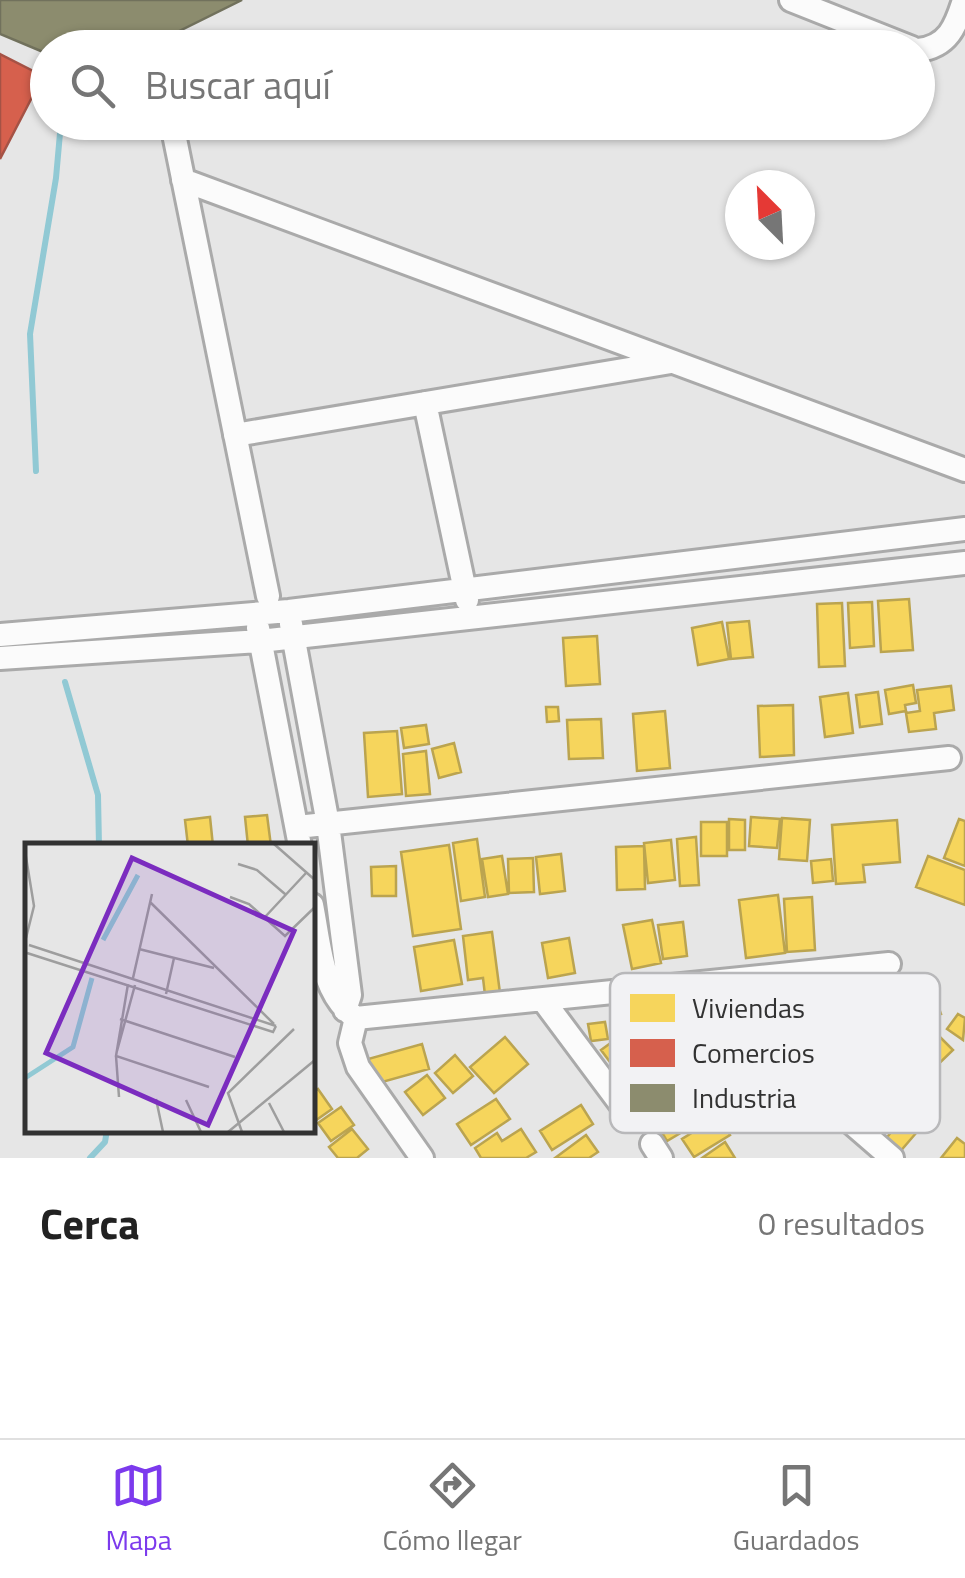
<!DOCTYPE html>
<html lang="es">
<head>
<meta charset="utf-8">
<style>
	body { margin:0; font-family:"Titillium Web",sans-serif; background:#f2f2f2; color:#222 }
	.compass { position:absolute; left:725px; top:170px; width:90px; height:90px; border-radius:50%; background:#fff; box-shadow:0 2px 8px #0004; rotate:336deg }
	.list { margin:0; padding:0; list-style:none }
	h2 { display:flex; justify-content:space-between; align-items:center; height:130px; margin:0; padding:0 40px; font-size:42px }
	h2 small { font-size:32px; font-weight:400; color:#767676 }
	.icon { flex:none; width:55px; height:55px; fill:none; stroke:currentColor; stroke-width:2; stroke-linecap:round; stroke-linejoin:round }
	.map { position:relative; flex:none; width:965px; height:1158px; overflow:hidden }
	.search { position:absolute; background:#fff; box-shadow:0 2px 8px #0004; left:30px; right:30px; top:30px; height:110px; display:flex; align-items:center; gap:25px; box-sizing:border-box; padding:0 35px; border-radius:55px; color:#767676; font-size:38px }
	.sheet { height:280px; background:#fff }
	nav { display:flex; justify-content:space-around; align-items:center; box-sizing:border-box; height:140px; border-top:2px solid #e0e0e0; background:#fff; font-size:28px; color:#767676 }
	nav a { display:grid; justify-items:center; gap:5px }
	nav .on { color:#7c3aed }
	.map>svg:first-child { display:block }
</style>
</head>
<body>
<div class="map">
<svg width="965" height="1158" viewBox="0 0 965 1158">
	<rect width="100%" height="100%" fill="#e6e6e6"/>
	<!-- homes -->
	<path fill="#f6d55c" stroke="#bba44f" stroke-width="2.5" d="M909,599l4,51 -32,2 -3,-51z
		M872,602l2,44 -24,2 -2,-45z
		M842,603l3,63 -26,1 -2,-63z
		M749,621l4,36 -22,2 -4,-36z
		M722,622l7,37 -31,6 -6,-37z
		M597,636l3,48 -34,2 -3,-48z
		M913,685l3,18 -11,2 1,6 -17,3 -4,-24z
		M951,686l3,24 -20,3 2,16 -27,3 -3,-19 14,-2 -3,-21z
		M878,692l4,32 -22,3 -4,-32z
		M848,693l5,40 -28,4 -5,-40z
		M793,705l1,50 -34,2 -2,-51z
		M546,707h12l1,14 -12,1z
		M665,711l5,57 -33,3 -4,-57z
		M601,719l2,39 -34,1 -2,-39z
		M426,725l3,19 -25,4 -3,-20z
		M397,731l5,63 -34,3 -4,-64z
		M454,743l7,29 -22,6 -7,-29z
		M426,751l4,43 -24,2 -3,-42z
		M267,815l4,31h-23l-3,-29z
		M210,817l3,29h-25l-3,-26z
		M751,817l29,2 -3,29 -28,-2z
		M782,818l28,2 -3,41 -28,-2z
		M729,819l16,1v30h-16z
		M959,819l6,2v45l-21,-8z
		M897,820l3,42 -37,3 2,17 -29,2 -4,-59z
		M701,822h26v34h-26z
		M696,837l3,48 -19,1 -3,-47z
		M477,839l8,58 -24,4 -8,-58z
		M671,840l4,40 -27,3 -4,-40z
		M449,845l12,84 -48,7 -12,-84z
		M644,846l1,43 -28,1 -1,-43z
		M561,854l4,37 -25,3 -4,-37z
		M502,856l6,38 -20,3 -6,-38z
		M928,856l37,14v35l-49,-18z
		M533,858l1,34 -25,1 -1,-34z
		M831,859l2,22 -20,2 -2,-22z
		M396,866v30h-24l-1,-29z
		M778,895l7,58 -39,5 -7,-58z
		M812,897l3,53 -28,2 -3,-53z
		M652,920l9,43 -29,6 -9,-44z
		M683,922l4,34 -24,3 -5,-34z
		M492,932l8,61 -15,2 -2,-17 -15,2 -5,-44z
		M569,938l6,35 -27,5 -6,-35z
		M454,940l8,44 -41,7 -7,-44z
		M930,983l11,31 -44,16 -11,-31z
		M958,1014l7,4 -2,22 -16,-11z
		M605,1022l3,17 -17,2 -3,-17z
		M926,1023l27,27 -30,29 -27,-27z
		M505,1037l23,27 -34,29 -24,-26z
		M612,1042l15,20 -11,8 -15,-20z
		M422,1044l7,25 -54,15 -7,-25z
		M455,1055l18,21 -20,17 -18,-20z
		M427,1075l18,23 -22,17 -18,-23z
		M318,1089l14,20 -20,14v-30z
		M701,1092l13,21 -47,28 -12,-21z
		M496,1099l14,20 -39,26 -14,-21z
		M581,1105l12,19 -41,26 -12,-19z
		M341,1107l13,18 -23,16 -13,-18z
		M908,1112l15,13 -25,29 -15,-12z
		M719,1116l11,19 -36,22 -12,-18z
		M352,1129l16,20 -11,9h-19l-9,-11z
		M521,1129l15,23 -10,6h-45l-6,-10 22,-15 5,8z
		M586,1135l12,17 -9,6h-34z
		M957,1138l8,6v14h-24z
		M725,1142l10,16h-33z"/>
	<!-- shops -->
	<path fill="#d6604d" stroke="#a55245" stroke-width="2.5" d="M0,54l43,22 -43,83z"/>
	<!-- industry -->
	<path fill="#8c8c6e" stroke="#71715c" stroke-width="2.5" d="M0,0h242l-97,48h-97v6l-48,-20z"/>
	<g fill="none" stroke-linecap="round" stroke-linejoin="round">
		<!-- stream -->
		<path stroke="#91c9d4" stroke-width="6" d="M36,471l-6,-137 26,-156 5,-56
			M65,682l33,113 1,51
			M90,1158l15,-16 2,-12"/>
		<defs>
			<path id="minor" d="M791,0l121,48
				M918,50c30,-3 38,-24 46,-50
				M174,134l94,462
				M183,180l782,290
				M425,403l42,197
				M235,435l436,-73
				M291,624l37,200 22,171 -5,15
				M258,628l42,218
				M0,635l289,-24 676,-82
				M0,658l260,-17 705,-78
				M297,827l652,-69
				M312,905c8,39 9,89 44,113l533,-54
				M543,1000l85,114
				M356,1018l-6,25 8,24 64,91
				M803,1081l89,77
				M652,1144l9,14"/>
		</defs>
		<!-- minor casing -->
		<use href="#minor" stroke="#aaa" stroke-width="28"/>
		<!-- minor -->
		<use href="#minor" stroke="#fbfbfb" stroke-width="22"/>
	</g>
	<!-- overview -->
	<g transform="translate(25 843)">
		<rect width="290" height="290" fill="#e6e6e6"/>
		<path fill="none" stroke="#91c9d4" stroke-width="5" d="M78,97l35,-65M0,235l48,-31 19,-69"/>
		<path fill="none" stroke="#9e9e9e" stroke-width="2.5" d="M249,1l41,36M0,8l9,55 -8,32M213,21l19,6 28,24M205,54l19,7 36,32 30,-29M125,59l124,122M240,74l41,-44M4,102l247,81M114,106l75,19M2,110l246,79 3,-6M108,135l19,-84M103,141l-12,72 93,31M141,151l8,-36M95,176l115,38M92,208l18,-66M91,213l3,41M131,256l7,33M161,257l15,32M244,260l15,29M203,289l87,-72M217,289l-14,-39 66,-64"/>
		<path fill="#7b2cbf" fill-opacity="0.15" stroke="#7b2cbf" stroke-width="5" d="M107,15l162,73 -86,194 -162,-72z"/>
		<rect width="290" height="290" fill="none" stroke="#323232" stroke-width="5"/>
	</g>
	<!-- legend -->
	<rect x="610" y="973" width="330" height="160" rx="15" fill="#f2f2f4" stroke="#b8b8ba" stroke-width="2.5"/>
	<rect x="630" y="994" width="45" height="28" fill="#f6d55c"/>
	<rect x="630" y="1039" width="45" height="28" fill="#d6604d"/>
	<rect x="630" y="1084" width="45" height="28" fill="#8c8c6e"/>
	<g font-size="28" fill="#323232">
		<text x="692" y="1018">Viviendas</text>
		<text x="692" y="1063">Comercios</text>
		<text x="692" y="1108">Industria</text>
	</g>
</svg>
<svg class="compass" viewBox="-18 -18 36 36"><path d="M0-13l5 13h-10z" fill="#e53935"/><path d="M0 13l5-13h-10z" fill="#767676"/></svg>
<div class="search"><svg class="icon" aria-label="search" viewBox="0 0 24 24"><circle cx="10" cy="10" r="6"/><path d="M15 15l6 6"/></svg>Buscar aquí</div>
</div>
<section class="sheet">
<h2>Cerca<small>0 resultados</small></h2>
<ul class="list">
</ul>
</section>
<nav>
<a class="on"><svg class="icon" aria-label="map" viewBox="0 0 24 24"><path d="M3 6l6-2 6 2 6-2v14l-6 2-6-2-6 2zM9 4v14M15 6v14"/></svg>Mapa</a>
<a><svg class="icon" aria-label="directions" viewBox="0 0 24 24"><path d="M12 3l9 9-9 9-9-9zM9 14v-3h6M13 9l2 2-2 2"/></svg>Cómo llegar</a>
<a><svg class="icon" aria-label="saved" viewBox="0 0 24 24"><path d="M7 4h10v16l-5-4-5 4z"/></svg>Guardados</a>
</nav>
</body>
</html>
